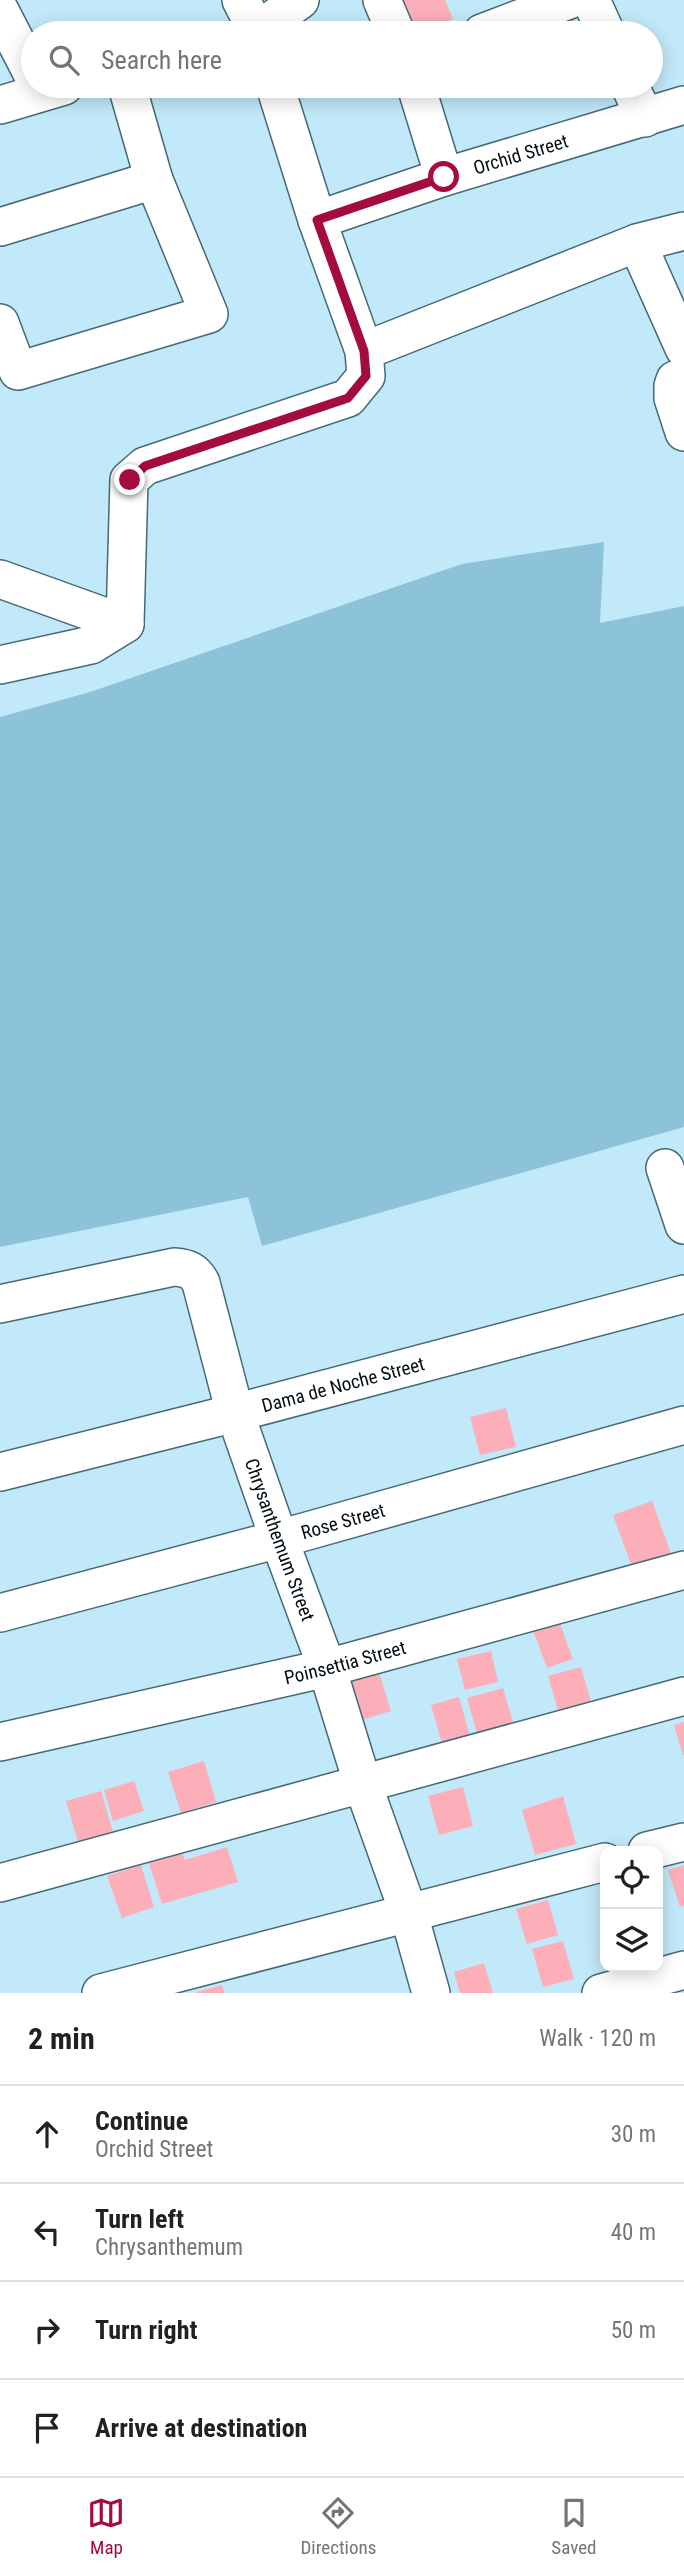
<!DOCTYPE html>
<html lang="en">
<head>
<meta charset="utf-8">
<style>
	body { margin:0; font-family:"Roboto Condensed",sans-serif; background:#f6f6f6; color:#202124 }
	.controls { position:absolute; right:21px; bottom:21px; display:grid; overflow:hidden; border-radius:14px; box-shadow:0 4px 18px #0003 }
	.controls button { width:63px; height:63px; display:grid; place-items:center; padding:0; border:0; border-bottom:2px solid #e0e0e0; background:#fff; color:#202124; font:35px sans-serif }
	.stop { position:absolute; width:21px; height:21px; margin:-16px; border:5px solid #a40b40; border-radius:50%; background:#fff }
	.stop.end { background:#a40b40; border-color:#fff; box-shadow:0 2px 7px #0008 }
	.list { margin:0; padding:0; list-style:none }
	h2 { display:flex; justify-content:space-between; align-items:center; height:91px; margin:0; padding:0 28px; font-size:30px }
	h2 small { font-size:23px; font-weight:400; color:#757577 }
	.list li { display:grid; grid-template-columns:46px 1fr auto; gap:21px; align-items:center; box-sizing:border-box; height:98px; padding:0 28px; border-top:2px solid #e0e0e0 }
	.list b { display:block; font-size:26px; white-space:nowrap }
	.list p { margin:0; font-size:23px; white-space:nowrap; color:#757577 }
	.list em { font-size:23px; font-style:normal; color:#757577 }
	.icon { flex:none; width:38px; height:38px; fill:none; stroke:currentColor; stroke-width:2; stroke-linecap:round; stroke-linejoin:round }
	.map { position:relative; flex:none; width:684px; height:1993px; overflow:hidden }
	.search { position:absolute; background:#fff; box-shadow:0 4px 18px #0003; left:21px; right:21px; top:21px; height:77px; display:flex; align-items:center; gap:18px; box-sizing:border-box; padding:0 24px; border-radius:38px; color:#757577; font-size:26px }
	.sheet { height:483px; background:#fff }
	nav { display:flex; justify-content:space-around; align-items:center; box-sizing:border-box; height:98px; border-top:2px solid #e0e0e0; background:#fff; font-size:19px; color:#757577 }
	nav a { display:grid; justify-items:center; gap:4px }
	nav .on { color:#a40b40 }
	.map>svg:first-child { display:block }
</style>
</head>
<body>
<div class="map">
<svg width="684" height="1993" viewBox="0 0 684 1993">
	<rect width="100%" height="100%" fill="#c2e9fa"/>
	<!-- green -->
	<path fill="#8dc3d9" d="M604,542l-4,81 84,-17v521l-422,119 -14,-49 -248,50v-530l90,-25 372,-128z"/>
	<!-- building -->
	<path fill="#fcafb9" d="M399,0h46l8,19 -31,14h-8z
		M573,15l6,18h-48z
		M506,1408l10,39 -36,8 -10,-38z
		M652,1501l19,52 -39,14 -19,-52z
		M559,1621l14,38 -26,9 -14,-38z
		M491,1651l7,31 -33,8 -8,-31z
		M377,1666l14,45 -32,10 -14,-45z
		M581,1667l11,38 -33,9 -11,-38z
		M503,1688l12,41 -36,11 -12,-42z
		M459,1697l12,43 -28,7 -12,-42z
		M684,1722v33h-1l-9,-30z
		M204,1761l12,41 -35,11 -13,-41z
		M134,1781l10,30 -31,10 -9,-31z
		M463,1787l10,39 -34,9 -11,-39z
		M101,1791l13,44 -35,10 -13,-44z
		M563,1796l13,48 -41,11 -13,-45z
		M227,1847l11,35 -76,22 -14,-44 33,-10 4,10z
		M141,1865l13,42 -32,11 -15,-42z
		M684,1865v41l-4,1 -12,-37z
		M548,1900l10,35 -31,9 -11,-35z
		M563,1941l11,38 -31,8 -11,-38z
		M484,1963l9,30h-33l-6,-21z
		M222,1985l3,8h-29v-1z"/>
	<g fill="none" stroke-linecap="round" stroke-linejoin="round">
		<defs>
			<g id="minor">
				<path d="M241,0l17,33"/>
				<path d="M382,0l14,33"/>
				<path d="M591,0l15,33"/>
				<path d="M0,11l33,64"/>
				<path d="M250,33l7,-2 43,-31"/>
				<path d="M482,33l87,-33"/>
				<path d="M416,86l28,91"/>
				<path d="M630,86l15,32"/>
				<path d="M0,105l64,-19"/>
				<path id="s1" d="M317,220l127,-43 240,-72"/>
				<path d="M0,227l154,-47"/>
				<path d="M637,243l47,105"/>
				<path d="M0,323l18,48 191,-57 -55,-134 -27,-94"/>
				<path d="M364,351l273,-108 47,-12"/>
				<path d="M684,376l-9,4 -2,6v12l11,34"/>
				<path d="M0,579l125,45"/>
				<path d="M0,665l91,-20 34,-21 4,-144 16,-14 203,-68 18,-22 -2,-25 -47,-131 -42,-134"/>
				<path d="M665,1168l19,57"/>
				<path id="s2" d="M0,1304l174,-37c14,1 21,4 27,16l34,130 44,126 48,129 36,117 45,126 23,82"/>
				<path id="s3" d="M0,1472l235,-59 449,-119"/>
				<path id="s4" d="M0,1613l279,-74 405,-114"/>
				<path id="s5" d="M0,1742l327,-74 357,-98"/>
				<path d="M647,1851l37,-9"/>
				<path d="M0,1883l684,-187"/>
				<path d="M101,1993l504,-131"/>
				<path d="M601,1993l83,-23"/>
			</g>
		</defs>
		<!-- minor casing -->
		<use href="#minor" stroke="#456977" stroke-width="40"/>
		<!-- minor -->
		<use href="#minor" stroke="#fff" stroke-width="37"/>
	</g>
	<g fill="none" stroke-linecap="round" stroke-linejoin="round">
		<!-- route -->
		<path stroke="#a40b40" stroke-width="9" d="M130,480l15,-14 203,-68 18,-22 -2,-25 -47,-131 127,-43"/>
	</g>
	<g text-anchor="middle" stroke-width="5" stroke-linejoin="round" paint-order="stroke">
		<!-- street labels -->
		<g font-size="19" fill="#020e13" stroke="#fff">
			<text dy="7" stroke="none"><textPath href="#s1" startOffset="214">Orchid Street</textPath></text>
			<text dy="7" stroke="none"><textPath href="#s3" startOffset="354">Dama de Noche Street</textPath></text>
			<text dy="7" stroke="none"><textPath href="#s4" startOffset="355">Rose Street</textPath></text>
			<text dy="7" stroke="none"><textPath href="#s2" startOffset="480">Chrysanthemum Street</textPath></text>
			<text dy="7" stroke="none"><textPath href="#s5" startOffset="354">Poinsettia Street</textPath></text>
		</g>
	</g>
</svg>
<div class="controls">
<button><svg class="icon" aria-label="locate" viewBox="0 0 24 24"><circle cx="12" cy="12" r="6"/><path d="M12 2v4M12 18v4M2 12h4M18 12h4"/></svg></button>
<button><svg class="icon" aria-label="layers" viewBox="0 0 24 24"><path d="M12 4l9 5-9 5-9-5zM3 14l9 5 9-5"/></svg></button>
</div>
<div class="stop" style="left:444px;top:177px"></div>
<div class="stop end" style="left:130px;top:480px"></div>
<div class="search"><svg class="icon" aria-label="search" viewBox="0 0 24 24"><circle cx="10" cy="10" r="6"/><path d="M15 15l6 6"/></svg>Search here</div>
</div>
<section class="sheet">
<h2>2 min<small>Walk · 120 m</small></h2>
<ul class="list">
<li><svg class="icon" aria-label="ahead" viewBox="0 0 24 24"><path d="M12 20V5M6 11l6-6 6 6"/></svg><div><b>Continue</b><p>Orchid Street</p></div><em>30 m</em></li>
<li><svg class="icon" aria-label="left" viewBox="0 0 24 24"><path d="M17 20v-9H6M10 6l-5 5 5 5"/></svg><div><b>Turn left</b><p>Chrysanthemum</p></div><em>40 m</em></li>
<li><svg class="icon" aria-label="right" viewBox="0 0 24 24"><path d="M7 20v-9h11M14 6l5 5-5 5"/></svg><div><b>Turn right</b></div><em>50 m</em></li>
<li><svg class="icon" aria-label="arrive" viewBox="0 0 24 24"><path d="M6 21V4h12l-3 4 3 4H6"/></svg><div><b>Arrive at destination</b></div></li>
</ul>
</section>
<nav>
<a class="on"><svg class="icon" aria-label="map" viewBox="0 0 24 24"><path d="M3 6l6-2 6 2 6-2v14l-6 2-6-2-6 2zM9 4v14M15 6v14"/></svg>Map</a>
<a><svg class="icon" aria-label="directions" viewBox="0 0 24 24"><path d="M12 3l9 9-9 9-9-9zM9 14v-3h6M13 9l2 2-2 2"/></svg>Directions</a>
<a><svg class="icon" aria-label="saved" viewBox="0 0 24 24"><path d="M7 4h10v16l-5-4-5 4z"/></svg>Saved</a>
</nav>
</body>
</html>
